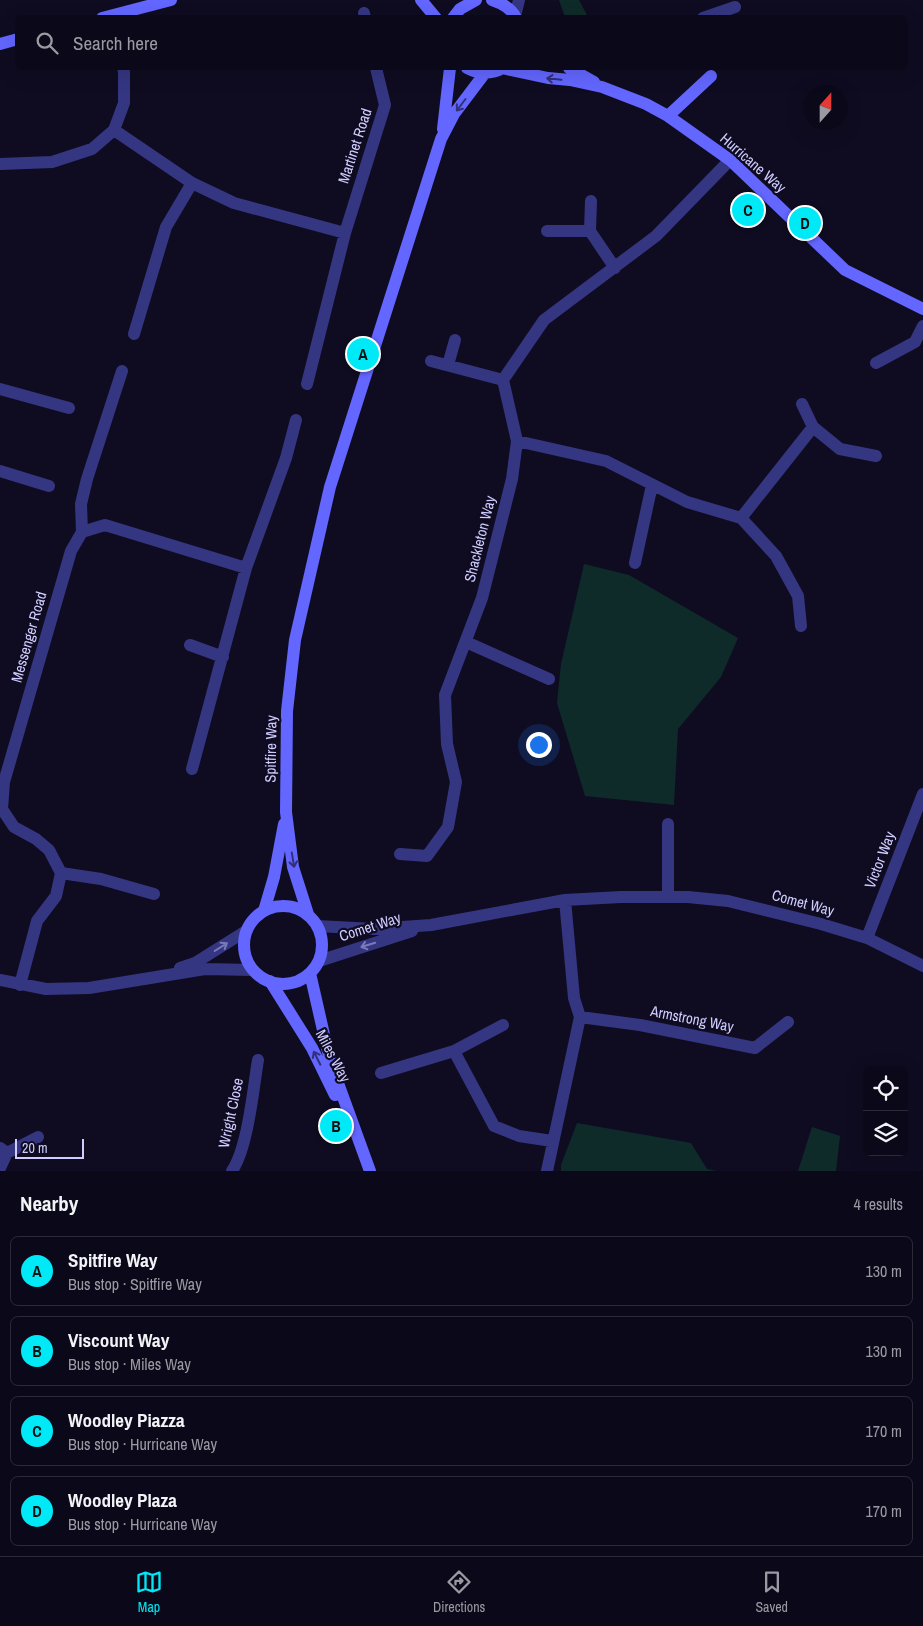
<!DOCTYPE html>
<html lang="en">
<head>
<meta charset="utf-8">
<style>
	body { margin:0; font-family:"Archivo Narrow",sans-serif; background:#191726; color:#f1f3f6 }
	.controls { position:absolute; right:15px; bottom:15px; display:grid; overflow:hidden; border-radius:8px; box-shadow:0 5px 20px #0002 }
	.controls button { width:45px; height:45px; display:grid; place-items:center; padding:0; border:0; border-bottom:1px solid #2b2a38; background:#0b0919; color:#f1f3f6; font:25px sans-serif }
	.compass { position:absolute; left:803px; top:85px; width:45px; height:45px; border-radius:50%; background:#0b0919; box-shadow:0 5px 20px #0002; rotate:21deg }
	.scale { position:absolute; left:15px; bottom:12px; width:69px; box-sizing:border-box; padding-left:5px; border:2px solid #cfccff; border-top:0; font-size:14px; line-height:18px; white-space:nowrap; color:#cfccff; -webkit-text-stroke:4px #0f0c21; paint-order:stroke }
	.you { position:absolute; left:538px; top:744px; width:18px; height:18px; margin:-12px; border:4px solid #fff; border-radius:50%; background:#1a73e8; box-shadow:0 0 0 8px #1a73e833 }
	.badge { display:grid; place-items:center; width:32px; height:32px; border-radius:50%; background:#00e9f7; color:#111; font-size:16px; font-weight:700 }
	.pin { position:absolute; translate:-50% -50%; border:2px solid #fff; box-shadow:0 1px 5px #0006 }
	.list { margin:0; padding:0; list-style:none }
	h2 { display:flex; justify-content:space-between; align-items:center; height:65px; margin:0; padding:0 20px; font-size:21px }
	h2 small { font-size:16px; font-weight:400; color:#9a9aa2 }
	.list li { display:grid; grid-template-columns:32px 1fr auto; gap:15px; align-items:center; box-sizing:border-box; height:70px; margin:0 10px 10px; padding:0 10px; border:1px solid #2b2a38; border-radius:8px }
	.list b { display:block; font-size:19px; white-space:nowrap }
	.list p { margin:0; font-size:16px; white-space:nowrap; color:#9a9aa2 }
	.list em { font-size:16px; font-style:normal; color:#9a9aa2 }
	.icon { flex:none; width:28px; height:28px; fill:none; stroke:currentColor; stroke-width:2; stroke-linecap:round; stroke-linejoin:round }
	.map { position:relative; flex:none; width:923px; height:1171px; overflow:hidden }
	.search { position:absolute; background:#0b0919; box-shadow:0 5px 20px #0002; left:15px; right:15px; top:15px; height:55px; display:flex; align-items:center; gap:12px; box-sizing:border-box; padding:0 18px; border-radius:8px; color:#9a9aa2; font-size:19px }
	.sheet { height:385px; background:#0b0919 }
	nav { display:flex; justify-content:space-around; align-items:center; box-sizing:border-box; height:70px; border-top:1px solid #2b2a38; background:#0b0919; font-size:14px; color:#9a9aa2 }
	nav a { display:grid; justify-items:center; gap:2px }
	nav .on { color:#00e9f7 }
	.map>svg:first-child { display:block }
</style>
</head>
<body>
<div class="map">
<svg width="923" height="1171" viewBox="0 0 923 1171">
	<rect width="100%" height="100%" fill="#0f0c21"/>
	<!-- green -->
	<path fill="#0f2b29" d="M559,0h20l9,17h-23z
		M584,564l45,11 109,63 -17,39 -43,52 -4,76 -89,-9 -28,-93 4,-39z
		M577,1123l114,20 16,26 10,2h-156v-6z
		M812,1127l28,9 -4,35h-38z"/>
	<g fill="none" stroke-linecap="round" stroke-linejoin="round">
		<!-- street -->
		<path stroke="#353682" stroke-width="12" d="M364,13l1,5
			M515,16l4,-16
			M703,18l32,-11
			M114,130l78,53 42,20 111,30 40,-128 -9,-37
			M0,164l52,-2 40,-13 22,-19 10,-27v-31l-1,-4
			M591,201l-1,30 25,37
			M547,231h43
			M134,334l32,-107 26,-44
			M431,361l72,19
			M876,363l39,-21 8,-16
			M448,365l7,-25
			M307,384l38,-151
			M0,389l69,19
			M802,404l11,23
			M517,441l89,20 81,41 54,16 35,38 22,40 3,30
			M0,471l49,15
			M741,518l72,-91 27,22 36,7
			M82,532l23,-7 141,43
			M635,563l17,-78
			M466,642l83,37
			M190,645l33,12
			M192,769l54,-201 40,-110 10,-38
			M668,824v73
			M400,854l27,2 21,-29 8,-45 -9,-38 -2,-49 37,-97 30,-119 5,-38 -14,-61 41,-60 112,-84 74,-76
			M61,873l40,6 53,15
			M317,926l57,3 57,-4 134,-25 56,-3h67l40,4 93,23 46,14 56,28
			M867,938l56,-144
			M319,961l93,-30
			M180,968l15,-5 51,-32
			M0,980l46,9 43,-1 116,-19 48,1
			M20,985l17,-64 19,-25 5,-23 -12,-23 -13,-11 -22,-12 -12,-18 2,-27 67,-231 11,-19 -1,-28 6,-25 35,-108
			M580,1017l60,8 115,23 33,-26
			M503,1025l-49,26 40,75 25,10 33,5
			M381,1073l73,-22
			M0,1148l7,5 31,-16
			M0,1168l7,-15
			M232,1171c16,-24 21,-81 26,-111
			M547,1171l33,-154 -6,-19 -9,-98"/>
		<!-- secondary -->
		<path stroke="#6366ff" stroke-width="12" d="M421,0l15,18
			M492,0c9,3 20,9 24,18
			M102,18l69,-18
			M453,18l7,-9 16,-9
			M0,44l18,-5
			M467,68c11,6 25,6 36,0
			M502,68l46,10 22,2 32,7 44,17 22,12 62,44 115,110 78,39
			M569,68l25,14
			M668,116l43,-40
			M443,129l7,-61
			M244 945a39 39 0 1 1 78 0a39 39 0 1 1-78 0Z
			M264,911l10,-34 10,-53
			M308,914l-15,-47 -7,-55 1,-101 8,-71 35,-153 111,-348 13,-25 31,-41
			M310,973l20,88 40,110
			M270,981l42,67 23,47"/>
	</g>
	<!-- one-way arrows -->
	<defs><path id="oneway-shaft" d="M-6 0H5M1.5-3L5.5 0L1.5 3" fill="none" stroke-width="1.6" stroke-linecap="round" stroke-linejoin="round" transform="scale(1.25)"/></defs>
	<g stroke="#31307a">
		<use href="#oneway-shaft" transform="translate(554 79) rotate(-174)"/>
		<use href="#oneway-shaft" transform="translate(461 105) rotate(127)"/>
		<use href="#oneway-shaft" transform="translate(293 860) rotate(81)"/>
		<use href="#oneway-shaft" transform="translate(317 1058) rotate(-117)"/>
	</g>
	<g stroke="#7a7aba">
		<use href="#oneway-shaft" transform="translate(368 945) rotate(163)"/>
		<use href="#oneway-shaft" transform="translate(221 947) rotate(-32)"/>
	</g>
	<g text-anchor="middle" stroke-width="4.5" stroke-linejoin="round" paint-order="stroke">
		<!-- street labels -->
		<g font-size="15" fill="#cfccff" stroke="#0f0c21">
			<text transform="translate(355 146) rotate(-72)" y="5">Martinet Road</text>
			<text transform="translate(753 163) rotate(41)" y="5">Hurricane Way</text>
			<text transform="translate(480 539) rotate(-76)" y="5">Shackleton Way</text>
			<text transform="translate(29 637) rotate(-74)" y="5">Messenger Road</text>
			<text transform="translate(271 749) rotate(-89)" y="5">Spitfire Way</text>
			<text transform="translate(880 860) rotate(-69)" y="5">Victor Way</text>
			<text transform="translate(803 903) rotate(15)" y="5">Comet Way</text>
			<text transform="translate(370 927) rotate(-18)" y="5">Comet Way</text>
			<text transform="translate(692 1019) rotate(11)" y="5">Armstrong Way</text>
			<text transform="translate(333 1056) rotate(62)" y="5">Miles Way</text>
			<text transform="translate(231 1113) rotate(-78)" y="5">Wright Close</text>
		</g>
	</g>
</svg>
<div class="controls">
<button><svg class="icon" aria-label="locate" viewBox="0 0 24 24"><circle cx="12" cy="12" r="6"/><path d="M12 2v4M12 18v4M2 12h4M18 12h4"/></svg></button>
<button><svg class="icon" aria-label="layers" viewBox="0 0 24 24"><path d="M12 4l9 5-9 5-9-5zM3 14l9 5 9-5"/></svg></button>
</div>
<svg class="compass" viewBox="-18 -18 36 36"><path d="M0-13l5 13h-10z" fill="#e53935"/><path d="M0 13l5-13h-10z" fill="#9a9aa2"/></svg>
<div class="scale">20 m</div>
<div class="you"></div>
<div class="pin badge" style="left:363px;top:354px">A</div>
<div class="pin badge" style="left:336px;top:1126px">B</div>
<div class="pin badge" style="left:748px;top:210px">C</div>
<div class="pin badge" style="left:805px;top:223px">D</div>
<div class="search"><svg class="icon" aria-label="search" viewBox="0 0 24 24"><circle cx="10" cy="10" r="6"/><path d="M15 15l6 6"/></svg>Search here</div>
</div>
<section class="sheet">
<h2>Nearby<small>4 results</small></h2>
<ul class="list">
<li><span class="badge">A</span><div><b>Spitfire Way</b><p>Bus stop · Spitfire Way</p></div><em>130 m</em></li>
<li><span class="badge">B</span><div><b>Viscount Way</b><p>Bus stop · Miles Way</p></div><em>130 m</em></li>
<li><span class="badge">C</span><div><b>Woodley Piazza</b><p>Bus stop · Hurricane Way</p></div><em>170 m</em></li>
<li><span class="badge">D</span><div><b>Woodley Plaza</b><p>Bus stop · Hurricane Way</p></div><em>170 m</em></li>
</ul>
</section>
<nav>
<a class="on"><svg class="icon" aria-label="map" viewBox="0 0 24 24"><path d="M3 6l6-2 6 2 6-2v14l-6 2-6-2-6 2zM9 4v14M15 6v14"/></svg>Map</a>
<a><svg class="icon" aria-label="directions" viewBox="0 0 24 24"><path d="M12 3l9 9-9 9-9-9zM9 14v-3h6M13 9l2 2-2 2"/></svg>Directions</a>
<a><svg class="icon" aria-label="saved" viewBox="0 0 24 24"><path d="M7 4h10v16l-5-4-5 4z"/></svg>Saved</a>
</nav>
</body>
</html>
